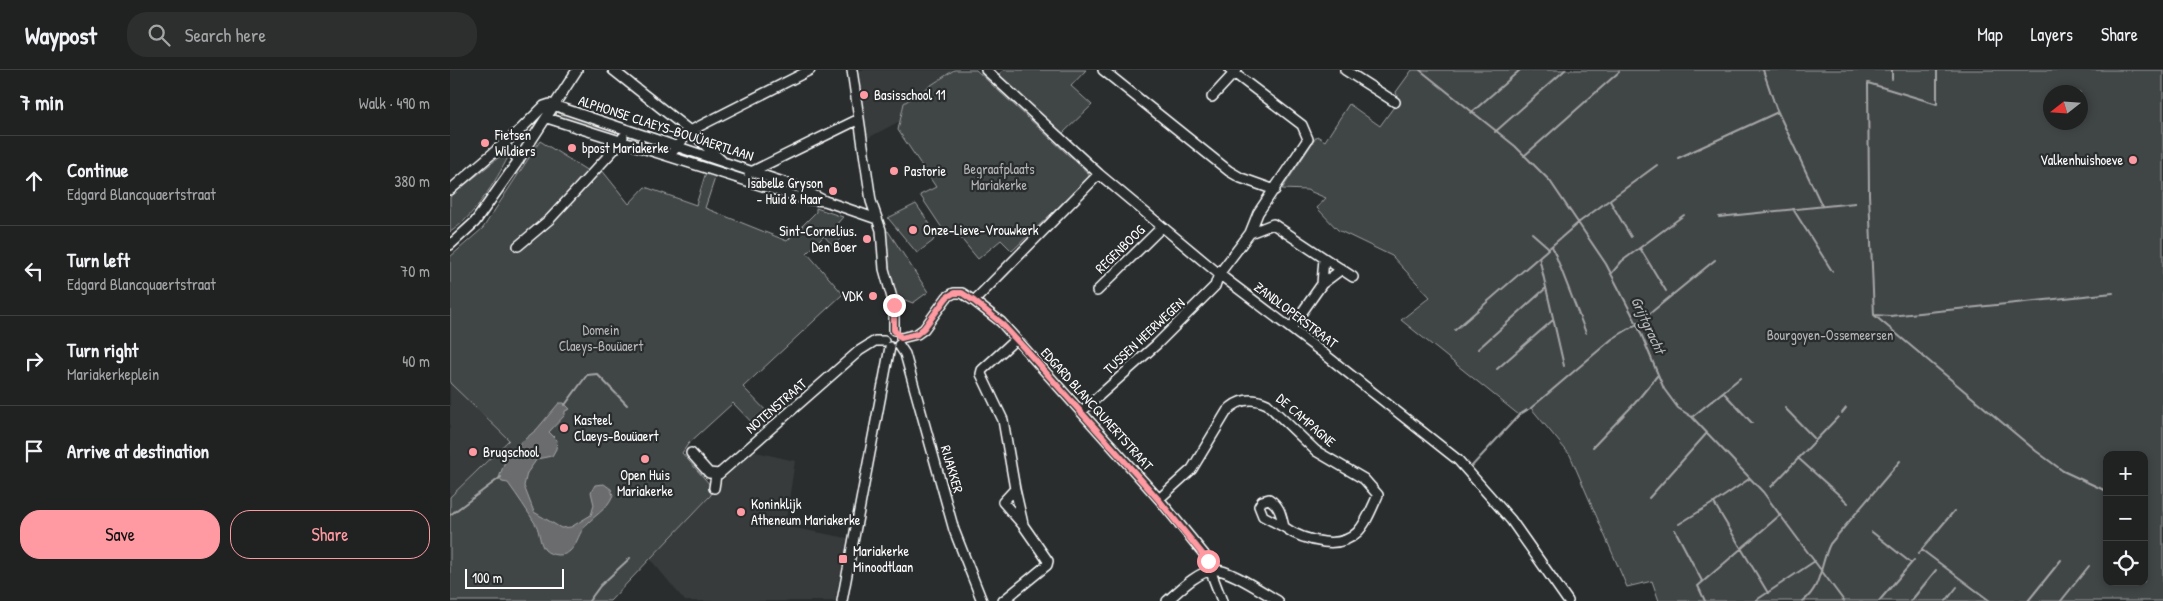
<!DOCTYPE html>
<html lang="en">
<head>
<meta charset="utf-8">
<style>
	body { margin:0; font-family:"Patrick Hand",sans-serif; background:#2d2f2f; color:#f1f3f6 }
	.controls { position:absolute; right:15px; bottom:15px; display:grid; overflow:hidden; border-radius:10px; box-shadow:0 2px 8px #0003 }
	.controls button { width:45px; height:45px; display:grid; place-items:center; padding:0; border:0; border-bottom:1px solid #3d3f40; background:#202222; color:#f1f3f6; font:25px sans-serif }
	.compass { position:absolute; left:1593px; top:15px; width:45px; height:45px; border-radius:50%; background:#202222; box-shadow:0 2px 8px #0003; rotate:253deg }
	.scale { position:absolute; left:15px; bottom:12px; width:99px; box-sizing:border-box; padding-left:5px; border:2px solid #fff; border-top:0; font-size:14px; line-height:18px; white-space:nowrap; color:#fff; -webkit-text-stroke:4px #2a2d2e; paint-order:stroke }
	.stop { position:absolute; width:15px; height:15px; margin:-11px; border:4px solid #ff9aa2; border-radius:50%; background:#fff }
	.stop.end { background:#ff9aa2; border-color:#fff; box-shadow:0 1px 5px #0008 }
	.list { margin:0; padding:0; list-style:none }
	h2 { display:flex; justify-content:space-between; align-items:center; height:65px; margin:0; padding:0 20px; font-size:21px }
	h2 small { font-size:16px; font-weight:400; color:#a2a4a5 }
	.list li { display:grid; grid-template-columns:32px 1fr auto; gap:15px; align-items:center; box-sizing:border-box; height:90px; padding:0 20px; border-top:1px solid #3d3f40 }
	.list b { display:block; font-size:19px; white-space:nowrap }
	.list p { margin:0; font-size:16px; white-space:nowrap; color:#a2a4a5 }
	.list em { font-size:16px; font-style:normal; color:#a2a4a5 }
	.actions { display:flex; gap:10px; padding:15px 20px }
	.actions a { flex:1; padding:11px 0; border:1px solid #ff9aa2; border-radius:20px; text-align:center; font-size:18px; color:#ff9aa2 }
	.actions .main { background:#ff9aa2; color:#111 }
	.icon { flex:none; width:28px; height:28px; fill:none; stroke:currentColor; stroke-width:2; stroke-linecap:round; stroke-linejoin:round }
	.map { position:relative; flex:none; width:1713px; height:531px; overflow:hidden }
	header { display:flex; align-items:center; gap:30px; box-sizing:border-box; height:70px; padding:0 25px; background:#202222; border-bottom:1px solid #3d3f40 }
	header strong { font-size:24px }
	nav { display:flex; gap:28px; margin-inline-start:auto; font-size:18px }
	.search { width:350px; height:45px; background:#2d2f2f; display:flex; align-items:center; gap:12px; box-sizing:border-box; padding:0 18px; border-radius:20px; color:#a2a4a5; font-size:19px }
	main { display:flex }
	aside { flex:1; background:#202222 }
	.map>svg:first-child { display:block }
</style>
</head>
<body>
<header>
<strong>Waypost</strong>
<div class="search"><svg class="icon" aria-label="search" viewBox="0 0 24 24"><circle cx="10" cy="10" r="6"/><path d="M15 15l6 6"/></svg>Search here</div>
<nav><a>Map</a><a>Layers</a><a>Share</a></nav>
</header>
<main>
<aside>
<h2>7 min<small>Walk · 490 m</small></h2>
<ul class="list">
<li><svg class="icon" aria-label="ahead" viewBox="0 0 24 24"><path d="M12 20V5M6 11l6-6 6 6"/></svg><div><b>Continue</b><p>Edgard Blancquaertstraat</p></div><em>380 m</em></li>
<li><svg class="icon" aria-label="left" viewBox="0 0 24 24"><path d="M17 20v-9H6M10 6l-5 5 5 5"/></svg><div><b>Turn left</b><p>Edgard Blancquaertstraat</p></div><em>70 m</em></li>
<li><svg class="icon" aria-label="right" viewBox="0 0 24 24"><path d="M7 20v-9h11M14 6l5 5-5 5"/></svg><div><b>Turn right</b><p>Mariakerkeplein</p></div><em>40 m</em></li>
<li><svg class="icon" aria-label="arrive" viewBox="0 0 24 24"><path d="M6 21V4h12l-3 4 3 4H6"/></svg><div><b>Arrive at destination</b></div></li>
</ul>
<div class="actions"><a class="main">Save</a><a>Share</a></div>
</aside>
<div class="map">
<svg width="1713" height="531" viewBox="0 0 1713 531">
	<rect width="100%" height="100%" fill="#2a2d2e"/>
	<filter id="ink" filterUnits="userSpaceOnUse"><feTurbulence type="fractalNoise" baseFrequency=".02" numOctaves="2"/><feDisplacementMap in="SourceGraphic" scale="10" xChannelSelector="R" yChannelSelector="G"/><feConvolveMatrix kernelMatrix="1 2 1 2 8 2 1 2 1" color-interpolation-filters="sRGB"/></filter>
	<g filter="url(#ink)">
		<!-- built -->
		<path fill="#373a3b" d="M407,0h97l-50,33 -4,18 -34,18z
			M0,313l59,57 -59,57z
			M302,381l43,10 -10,65 62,12 -12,63h-150l-35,-42 59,-61 11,-15z"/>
		<!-- green -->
		<path fill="#414445" stroke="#a0a2a2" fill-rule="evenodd" d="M504,0h22l113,104v4l-77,73 -11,-11 -23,19 -24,-29 -8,4 -26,-39 16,-8 -38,-57 6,-27z
			M554,0h82l-15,16 21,19 -31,30 -63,-60z
			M962,0h751v531h-504l-7,-20 -25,6 -57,-132 -39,-47 -12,7 -118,-95 29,-23 -38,-41 -54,-26 -21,-22 9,-10 -19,-8 -25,-1 35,-53 8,5 24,-37 31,22 13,-18 6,-4 -3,-12zM1600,22h30v30h-30zM1657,385h37v127h-37z
			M112,43l54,18v1l-3,3 -52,-16z
			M90,71l56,35 5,-7 28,35 16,-17 51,18 10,-33 10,3 -11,33 82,33 29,-29v-4l27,9 -9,10 10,9 -11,10 -9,-10 -17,17 36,41 -100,93 31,32 -14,12 -27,-28 -45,41 -6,9 30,34 -1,8 -101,106h-160v-104l59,-57 -59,-57v-126l33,-29z
			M53,84l5,3c-11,23 -36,62 -58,75v-35z
			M466,134l20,29 -3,8 -16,12 -29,-35z
			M438,161l40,61 -15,11 -8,-3 -3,9h-3c0,-12 -7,-22 -9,-34 -4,-14 -5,-28 -5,-43z"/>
		<!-- water -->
		<path fill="#6a6c6d" stroke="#a6a7a7" d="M109,333h5l6,6 -5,2v4l-16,17 8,8 -1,9 -4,7 -15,3 -10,14 -3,13 10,26 27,16 10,-1 20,-12 3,-10 -3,-13 4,-7 9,-1 7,5 2,6c-7,17 -20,20 -30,34 -5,7 -6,15 -13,22 -6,6 -19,5 -25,-1 -6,-7 -5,-18 -9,-25 -9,-15 -18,-28 -28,-42l-6,-1 -3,-4 7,-20 6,-8 25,-21z"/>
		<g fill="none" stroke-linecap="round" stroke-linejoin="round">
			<!-- stream -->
			<path stroke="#a6a7a7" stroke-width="2" d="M970,0l95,76 35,35 56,83 31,60 27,65 14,19 14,9 71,75 81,109
				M1313,0l13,38 46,98
				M1442,0v9
				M1487,0v34l-69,-21 1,111 5,121 162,136 27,20 41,19
				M1021,43l49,-43
				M1045,62l70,-62
				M1074,86l95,-84
				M1228,88l100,-46
				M1160,131l21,36
				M1343,139l39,62
				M1269,147l136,-14
				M1082,163l17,15
				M1102,176l34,87
				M1190,178l26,43
				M1089,187l25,109
				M1161,204l11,-13 62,-46
				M1424,245l16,1 223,-23
				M1005,260l123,-107 79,-58
				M1028,279l68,-61
				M1047,299l56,-49
				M1273,322l29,31
				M115,335l22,-30 10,-1 30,31
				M1081,338l81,-69 25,-15 78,-64
				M1335,338l29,30
				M1392,343l4,-5
				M1242,347l48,-39
				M1143,377l42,-44 22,-27
				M1348,388l50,45
				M1022,396l47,-51 8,-5
				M1299,409l-35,24 54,90
				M1321,417l67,-70
				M1199,428l58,-65
				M0,445l51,-38
				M1229,454l34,-21
				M1225,460l27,51
				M1422,462l39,31
				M1472,479l32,-38
				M1468,484l4,-4 68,51
				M139,531l11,-15 30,-28
				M1255,531l-7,-15 82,-71
				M1305,531l60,-40
				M1353,531c19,-14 17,-37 27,-57l70,-83
				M1429,531l35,-41
				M1461,531l25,-31
				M1496,531l11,-14
				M1578,531l33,-41
				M1611,531l28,-35"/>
			<defs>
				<path id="minor" d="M163,0l77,61 32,30
					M402,0l19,131 10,29 3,39 10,36v25
					M536,0l113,104 120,100 104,79 135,107 53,60 57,81
					M653,0l126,101 12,7 34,12
					M895,0l50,32
					M762,27l25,-27
					M97,48l257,81 21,2 52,18
					M47,79h12l10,11
					M223,81l17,-20 120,-61
					M299,103l110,-54
					M0,120l71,-61 23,-23 6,-2 248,83 27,14
					M800,163l23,-9 51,34 -2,26 -31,44
					M0,175l25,-23 41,-58 61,-94
					M68,176l32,-27 72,-78 1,-4
					M874,188l29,19
					M872,214l20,-15
					M647,221l65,-64
					M524,231l125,-127
					M451,268l16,-4 7,-5 23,-32 7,-4h8l12,8 27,21 24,27 134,150 45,55 18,47
					M449,275l6,9 49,176 28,71
					M631,342l76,-68 58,-58 4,-12 31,-41 8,-20 50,-74 -6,-14 -72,-55
					M241,383l18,20 10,1 140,-123 16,-10h9
					M264,418l2,-13
					M565,419l8,35
					M709,429l33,-30 35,-58c11,-12 25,-14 40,-7l49,47 48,28 14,16c-12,26 -19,51 -54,47 -15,-2 -28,-6 -40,-15 -3,-12 -4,-21 -15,-28l-7,2 -3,5 4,10 21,11
					M392,531l48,-254
					M553,531l44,-36 1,-4 -25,-36 -20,-23 12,-13 -12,-69 -22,-46 1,-4 34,-31
					M717,531c13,-11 28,-27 45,-31 15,-3 52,23 66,31"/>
			</defs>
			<!-- minor casing -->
			<use href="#minor" stroke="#fff" stroke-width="12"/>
			<!-- minor -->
			<use href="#minor" stroke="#2a2d2e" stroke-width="9"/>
		</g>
	</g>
	<g fill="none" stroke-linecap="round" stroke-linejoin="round" filter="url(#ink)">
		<!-- route -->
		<path stroke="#ff9aa2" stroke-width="6" d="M444,235v25l7,8 16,-4 7,-6 23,-31 7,-4h8l12,8 26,21 25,27 133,150 50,62"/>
	</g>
	<!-- markers -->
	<g fill="#ff9aa2" stroke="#2a2d2e" stroke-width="2">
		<circle cx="414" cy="25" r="5"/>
		<circle cx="35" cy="73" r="5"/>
		<circle cx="122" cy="78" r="5"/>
		<circle cx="1683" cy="90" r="5"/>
		<circle cx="444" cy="101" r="5"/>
		<circle cx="383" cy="121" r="5"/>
		<circle cx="463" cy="160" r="5"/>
		<circle cx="417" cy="169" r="5"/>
		<circle cx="423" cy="226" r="5"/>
		<circle cx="114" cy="358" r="5"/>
		<circle cx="23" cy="382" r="5"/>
		<circle cx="195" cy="389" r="5"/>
		<circle cx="291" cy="442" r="5"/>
		<rect x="388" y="484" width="10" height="10" rx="2.5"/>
	</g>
	<g text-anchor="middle" stroke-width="4.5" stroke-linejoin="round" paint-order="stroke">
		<!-- poi labels -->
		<g font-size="14" fill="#fff" stroke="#2a2d2e" text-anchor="start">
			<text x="424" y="30">Basisschool 11</text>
			<text x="45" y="70">Fietsen<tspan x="45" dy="16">Wildiers</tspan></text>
			<text x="132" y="83">bpost Mariakerke</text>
			<text x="1673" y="95" text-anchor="end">Valkenhuishoeve</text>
			<text x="454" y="106">Pastorie</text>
			<text x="373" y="118" text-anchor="end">Isabelle Gryson<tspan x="373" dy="16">- Huid &amp; Haar</tspan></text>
			<text x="473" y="165">Onze-Lieve-Vrouwkerk</text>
			<text x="407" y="166" text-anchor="end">Sint-Cornelius.<tspan x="407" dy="16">Den Boer</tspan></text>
			<text x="413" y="231" text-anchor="end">VDK</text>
			<text x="124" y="355">Kasteel<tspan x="124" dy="16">Claeys-Bouüaert</tspan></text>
			<text x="33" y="387">Brugschool</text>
			<text x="195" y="410" text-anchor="middle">Open Huis<tspan x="195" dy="16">Mariakerke</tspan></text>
			<text x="301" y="439">Koninklijk<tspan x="301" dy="16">Atheneum Mariakerke</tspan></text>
			<text x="403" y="486">Mariakerke<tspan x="403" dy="16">Minoodtlaan</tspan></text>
		</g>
		<!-- street labels -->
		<g font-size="14" fill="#fff" stroke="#2a2d2e">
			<text transform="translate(216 58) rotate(18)" y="5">ALPHONSE CLAEYS-BOUÜAERTLAAN</text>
			<text transform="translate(670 179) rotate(-44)" y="5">REGENBOOG</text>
			<text transform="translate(846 245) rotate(37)" y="5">ZANDLOPERSTRAAT</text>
			<text transform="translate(694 266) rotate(-43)" y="5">TUSSEN HEERWEGEN</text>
			<text transform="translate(326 336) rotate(-41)" y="5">NOTENSTRAAT</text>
			<text transform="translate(647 339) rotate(48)" y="5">EDGARD BLANCQUAERTSTRAAT</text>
			<text transform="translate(856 350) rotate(41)" y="5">DE CAMPAGNE</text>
			<text transform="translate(502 399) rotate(74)" y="5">RIJAKKER</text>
		</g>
		<!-- park labels -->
		<g font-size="14" fill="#b3b4b5" stroke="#2a2d2e">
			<text x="549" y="104">Begraafplaats<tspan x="549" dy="16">Mariakerke</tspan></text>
			<text x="151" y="265">Domein<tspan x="151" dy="16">Claeys-Bouüaert</tspan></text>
			<text x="1380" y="270">Bourgoyen-Ossemeersen</text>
		</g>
		<!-- water labels -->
		<g font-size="15" font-style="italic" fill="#b4b6b6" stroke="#2a2d2e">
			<text transform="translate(1198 255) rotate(65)" y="5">Grijtgracht</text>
		</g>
	</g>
</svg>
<div class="controls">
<button>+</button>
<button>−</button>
<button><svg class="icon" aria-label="locate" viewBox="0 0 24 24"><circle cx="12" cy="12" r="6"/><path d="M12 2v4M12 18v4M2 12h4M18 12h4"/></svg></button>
</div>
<svg class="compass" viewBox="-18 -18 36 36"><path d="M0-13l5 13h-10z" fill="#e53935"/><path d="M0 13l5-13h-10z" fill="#a2a4a5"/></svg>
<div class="scale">100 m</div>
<div class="stop" style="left:758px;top:491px"></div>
<div class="stop end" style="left:444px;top:235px"></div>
</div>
</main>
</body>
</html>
